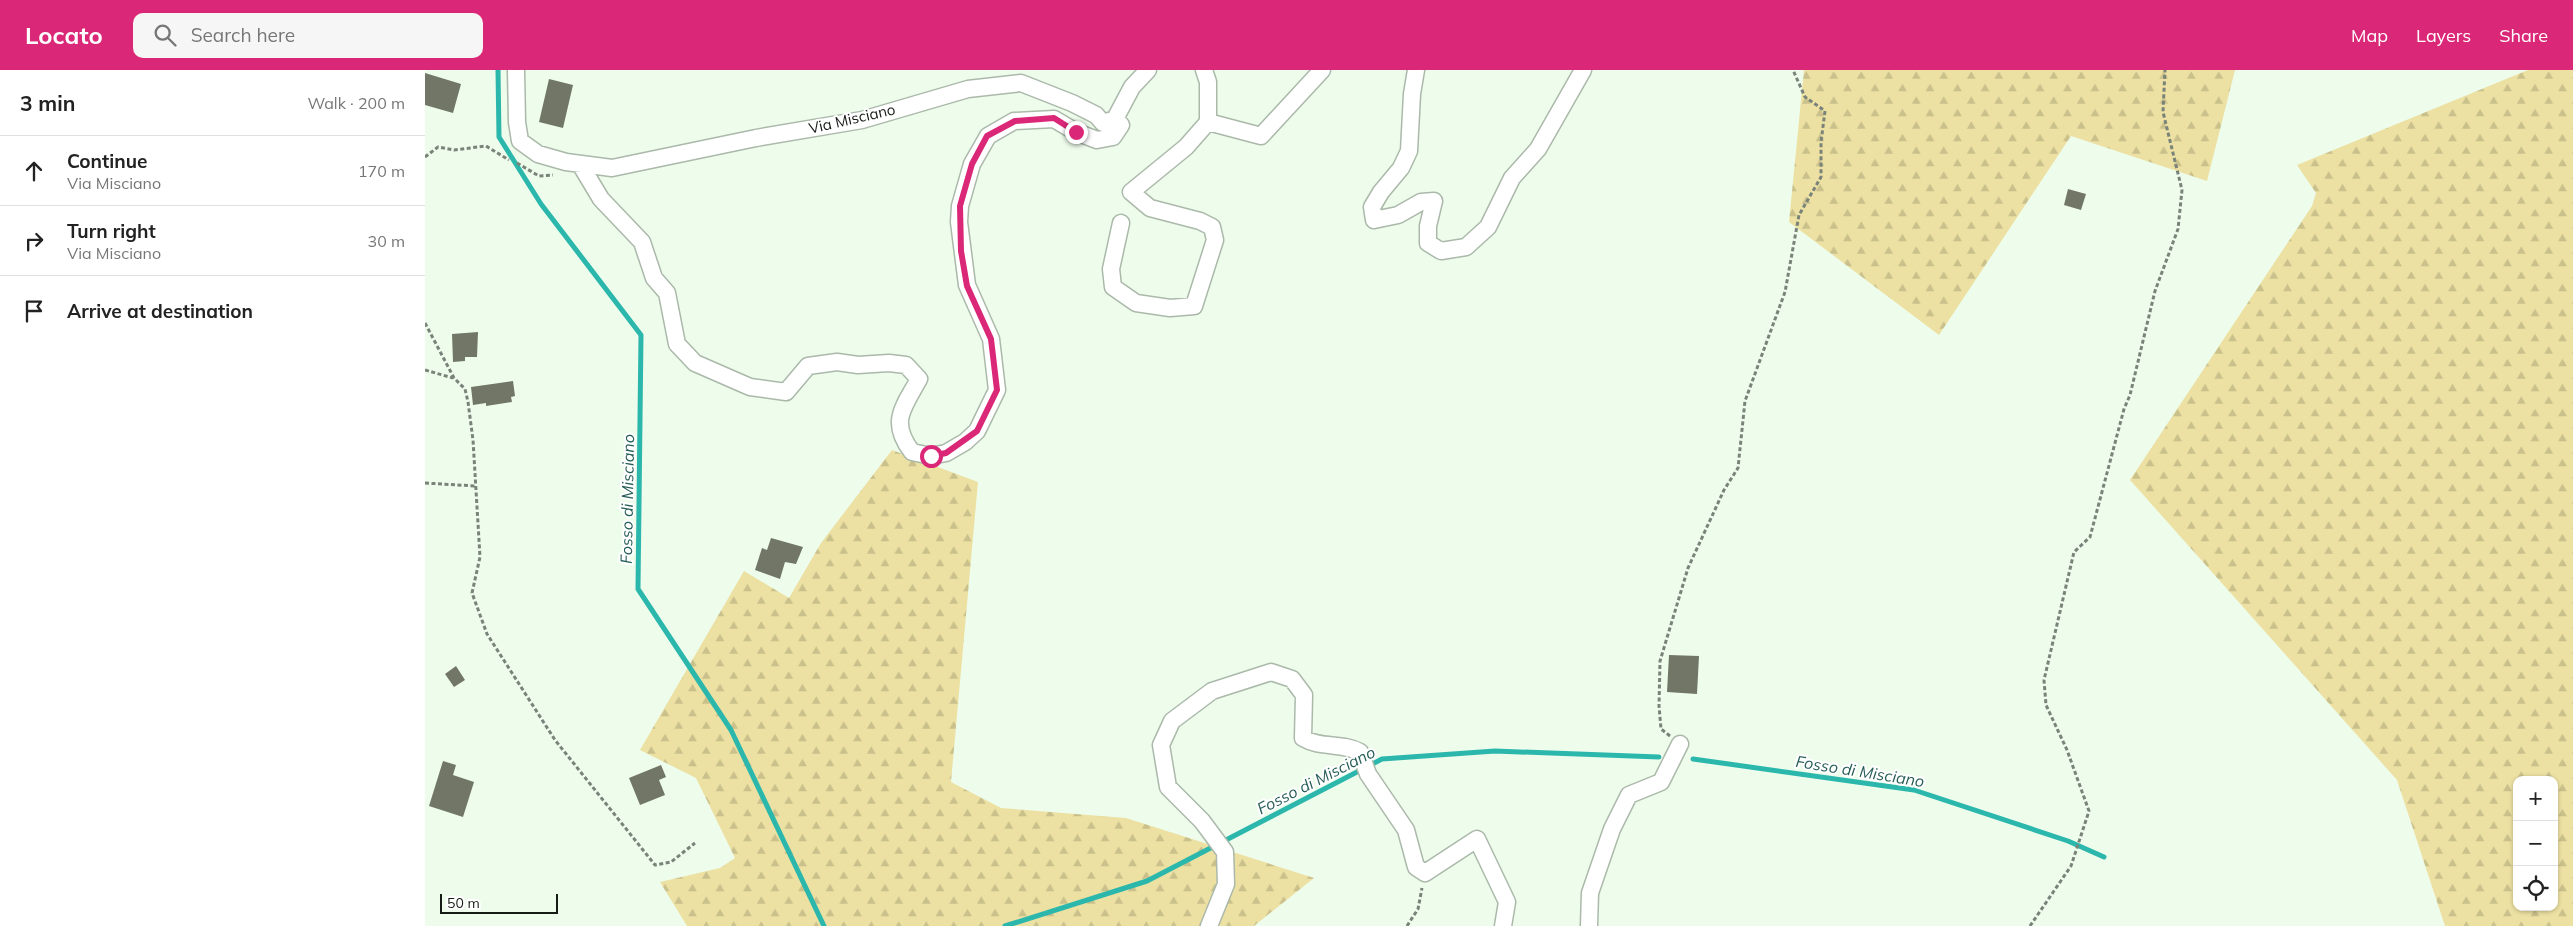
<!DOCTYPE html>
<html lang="en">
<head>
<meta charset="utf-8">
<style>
	body { margin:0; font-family:Mulish,sans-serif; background:#f6f6f6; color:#222 }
	.controls { position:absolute; right:15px; bottom:15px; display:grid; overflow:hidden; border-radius:10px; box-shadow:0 1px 4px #0004 }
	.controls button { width:45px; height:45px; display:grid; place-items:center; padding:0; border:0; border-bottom:1px solid #e0e0e0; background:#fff; color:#222; font:25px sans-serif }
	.scale { position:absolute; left:15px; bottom:12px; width:118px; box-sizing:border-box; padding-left:5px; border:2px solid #171b16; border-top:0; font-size:14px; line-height:18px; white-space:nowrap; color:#171b16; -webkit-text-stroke:4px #fff; paint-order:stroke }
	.stop { position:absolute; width:15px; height:15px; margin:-11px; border:4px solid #db2777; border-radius:50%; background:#fff }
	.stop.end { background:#db2777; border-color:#fff; box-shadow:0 1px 5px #0008 }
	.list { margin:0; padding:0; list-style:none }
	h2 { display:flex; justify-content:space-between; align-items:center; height:65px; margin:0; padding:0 20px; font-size:21px }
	h2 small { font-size:16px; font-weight:400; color:#767676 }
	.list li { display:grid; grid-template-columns:32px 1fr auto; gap:15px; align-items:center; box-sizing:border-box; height:70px; padding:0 20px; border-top:1px solid #e0e0e0 }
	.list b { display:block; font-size:19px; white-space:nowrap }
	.list p { margin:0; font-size:16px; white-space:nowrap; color:#767676 }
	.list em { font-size:16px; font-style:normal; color:#767676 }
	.icon { flex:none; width:28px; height:28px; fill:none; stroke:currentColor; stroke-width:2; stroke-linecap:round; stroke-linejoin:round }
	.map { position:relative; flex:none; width:2148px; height:856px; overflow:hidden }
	header { display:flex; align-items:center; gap:30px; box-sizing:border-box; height:70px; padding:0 25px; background:#db2777; color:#fff }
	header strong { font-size:24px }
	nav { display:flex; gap:28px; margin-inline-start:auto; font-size:18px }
	.search { width:350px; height:45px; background:#f6f6f6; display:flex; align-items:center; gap:12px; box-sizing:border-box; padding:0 18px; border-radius:10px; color:#767676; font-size:19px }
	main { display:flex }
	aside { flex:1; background:#fff }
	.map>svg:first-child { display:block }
</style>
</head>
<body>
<header>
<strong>Locato</strong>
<div class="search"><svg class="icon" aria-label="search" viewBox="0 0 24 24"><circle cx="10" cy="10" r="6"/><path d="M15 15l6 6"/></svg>Search here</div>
<nav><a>Map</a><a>Layers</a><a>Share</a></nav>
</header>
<main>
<aside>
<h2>3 min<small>Walk · 200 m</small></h2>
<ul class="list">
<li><svg class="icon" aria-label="ahead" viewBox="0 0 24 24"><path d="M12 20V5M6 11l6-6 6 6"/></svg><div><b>Continue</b><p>Via Misciano</p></div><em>170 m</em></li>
<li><svg class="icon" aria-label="right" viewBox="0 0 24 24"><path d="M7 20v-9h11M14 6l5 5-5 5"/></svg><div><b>Turn right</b><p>Via Misciano</p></div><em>30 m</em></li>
<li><svg class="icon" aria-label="arrive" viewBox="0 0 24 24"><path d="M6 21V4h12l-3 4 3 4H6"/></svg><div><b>Arrive at destination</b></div></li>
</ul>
</aside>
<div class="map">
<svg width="2148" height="856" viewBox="0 0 2148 856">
	<defs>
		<pattern id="forest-firs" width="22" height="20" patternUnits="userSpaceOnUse" patternTransform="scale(1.25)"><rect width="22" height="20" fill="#ece1a2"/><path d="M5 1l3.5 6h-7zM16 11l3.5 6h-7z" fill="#cac08b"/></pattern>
	</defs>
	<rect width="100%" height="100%" fill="#eefcec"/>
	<!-- forest -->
	<path fill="url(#forest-firs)" fill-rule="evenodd" d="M1379,0h431l-28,111 -136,-45 -132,199 -150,-113z
		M2103,0h45v856h-128l-48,-146 -267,-300 182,-274 4,-13 -19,-28zM2092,710h37v127h-37z
		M467,380l86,32 -27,300 50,26 125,10 188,60 -60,48h-567l-27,-44 60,-14 15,-10 -39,-80 -56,-28 104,-179 45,27 32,-55z"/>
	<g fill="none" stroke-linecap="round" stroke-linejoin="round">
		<!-- stream -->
		<path stroke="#2cb7ac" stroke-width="5" d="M73,0l1,67 42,67 100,131 -3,254 93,141 93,196
			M1268,689l221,31 154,51 36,16
			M580,856l142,-45 235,-122 113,-8 164,6"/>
	</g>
	<!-- building -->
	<path fill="#717666" d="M0,3l36,11 -8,29 -28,-8z
		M124,9l24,6 -10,43 -24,-6z
		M1643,119l18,5 -5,16 -17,-5z
		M53,262l-1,25h-12v4l-12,1 -1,-28z
		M88,311l2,15 -4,1 1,5 -26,4v-3l-13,2 -2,-18z
		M346,468l32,9 -7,17 -11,-2 -5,17 -25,-9 7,-22 5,2z
		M1244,585l30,1 -2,38 -30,-2z
		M31,596l9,14 -11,7 -9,-13z
		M18,691l13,4 -3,10 21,7 -11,35 -34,-11z
		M236,695l5,12 -7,3 6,15 -25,10 -11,-27z"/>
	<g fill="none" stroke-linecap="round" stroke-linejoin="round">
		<defs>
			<path id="street" d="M91,0l1,52 3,19 18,13 28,8 46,6 144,-30 106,-18 106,-31 53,-6 51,20 24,12 7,8 12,-4 17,-32 16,-17
				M779,0l4,12v40l53,14 61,-66
				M991,0l-4,24 -3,57 -8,17 -20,24 -9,15 2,13 24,-5 23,-13 13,-1 -6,25v17l13,8 25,-4 22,-20 24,-49 26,-29 45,-79
				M155,94l21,35 41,43 12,36 13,15 10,51 18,19 55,24 36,5 22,-26 29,-4 21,3 31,-2 17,2 13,14c-16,29 -30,43 -7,73l19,4 15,-3 19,-11 12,-11 20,-41 -6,-51 -24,-54 -8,-63 1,-16 12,-42 16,-28 26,-15 40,-2 22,13 21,8 16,-3 8,-12 -6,-6
				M696,153l-10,46 2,18 23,16 34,5 24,-2 21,-66 -3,-13 -12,-6 -50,-13 -19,-16 55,-45 22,-25
				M784,856l17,-42 -1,-32 -23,-31 -34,-34 -7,-42 11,-24 40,-30 59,-19 21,7 12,16 -1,43c18,11 39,4 57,14l8,22 38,56 10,37 9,6 52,-34 30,63 -4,24
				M1164,856l1,-33 22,-64 17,-34 32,-13 19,-38"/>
		</defs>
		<!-- street casing -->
		<use href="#street" stroke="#abb9aa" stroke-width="19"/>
		<!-- path -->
		<path stroke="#7a8379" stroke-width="3" stroke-dasharray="4 2.5" stroke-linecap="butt" d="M0,87l13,-10 16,3 32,-4 23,14
			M92,93l22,13 14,-1
			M0,253l29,55 11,11 3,13 5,38 7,117 -8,36 15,41 68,106 100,125 16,-3 24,-19
			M0,300l28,8
			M0,413l51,3
			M1245,666l-9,-7 -2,-23 1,-45 28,-93 36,-78 14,-22 7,-67 40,-109 14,-77 22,-38v-35l4,-31 -20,-14 -12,-27
			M982,856l11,-17 4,-21
			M1605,856l41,-60 18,-55 -22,-61 -21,-45 -2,-25 30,-128 16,-15 34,-128 6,-14 25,-104 23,-62 4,-39 -19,-78 2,-42"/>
		<!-- street -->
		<use href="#street" stroke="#fff" stroke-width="16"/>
	</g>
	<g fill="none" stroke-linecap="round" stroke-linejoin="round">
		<!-- route -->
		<path stroke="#db2777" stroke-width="6" d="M506,386l15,-3 31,-22 20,-41 -6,-51 -24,-53 -6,-35 -1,-45 12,-42 15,-28 28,-15 39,-3 22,14"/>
	</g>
	<g text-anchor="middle" stroke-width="4" stroke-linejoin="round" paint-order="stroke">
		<!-- street labels -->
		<g font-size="15" fill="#171b16" stroke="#fff">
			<text transform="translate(427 49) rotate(-13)" y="5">Via Misciano</text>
		</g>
		<!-- water labels -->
		<g font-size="16" font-style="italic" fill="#275d58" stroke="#fff">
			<text transform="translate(202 429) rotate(-89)" y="6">Fosso di Misciano</text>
			<text transform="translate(1435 701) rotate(9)" y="6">Fosso di Misciano</text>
			<text transform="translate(891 710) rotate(-27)" y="6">Fosso di Misciano</text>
		</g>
	</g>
</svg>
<div class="controls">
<button>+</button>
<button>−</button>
<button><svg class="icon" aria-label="locate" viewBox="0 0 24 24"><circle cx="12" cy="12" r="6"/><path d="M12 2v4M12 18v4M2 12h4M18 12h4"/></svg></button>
</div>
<div class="scale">50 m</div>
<div class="stop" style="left:506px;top:386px"></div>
<div class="stop end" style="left:651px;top:62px"></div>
</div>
</main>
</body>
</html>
